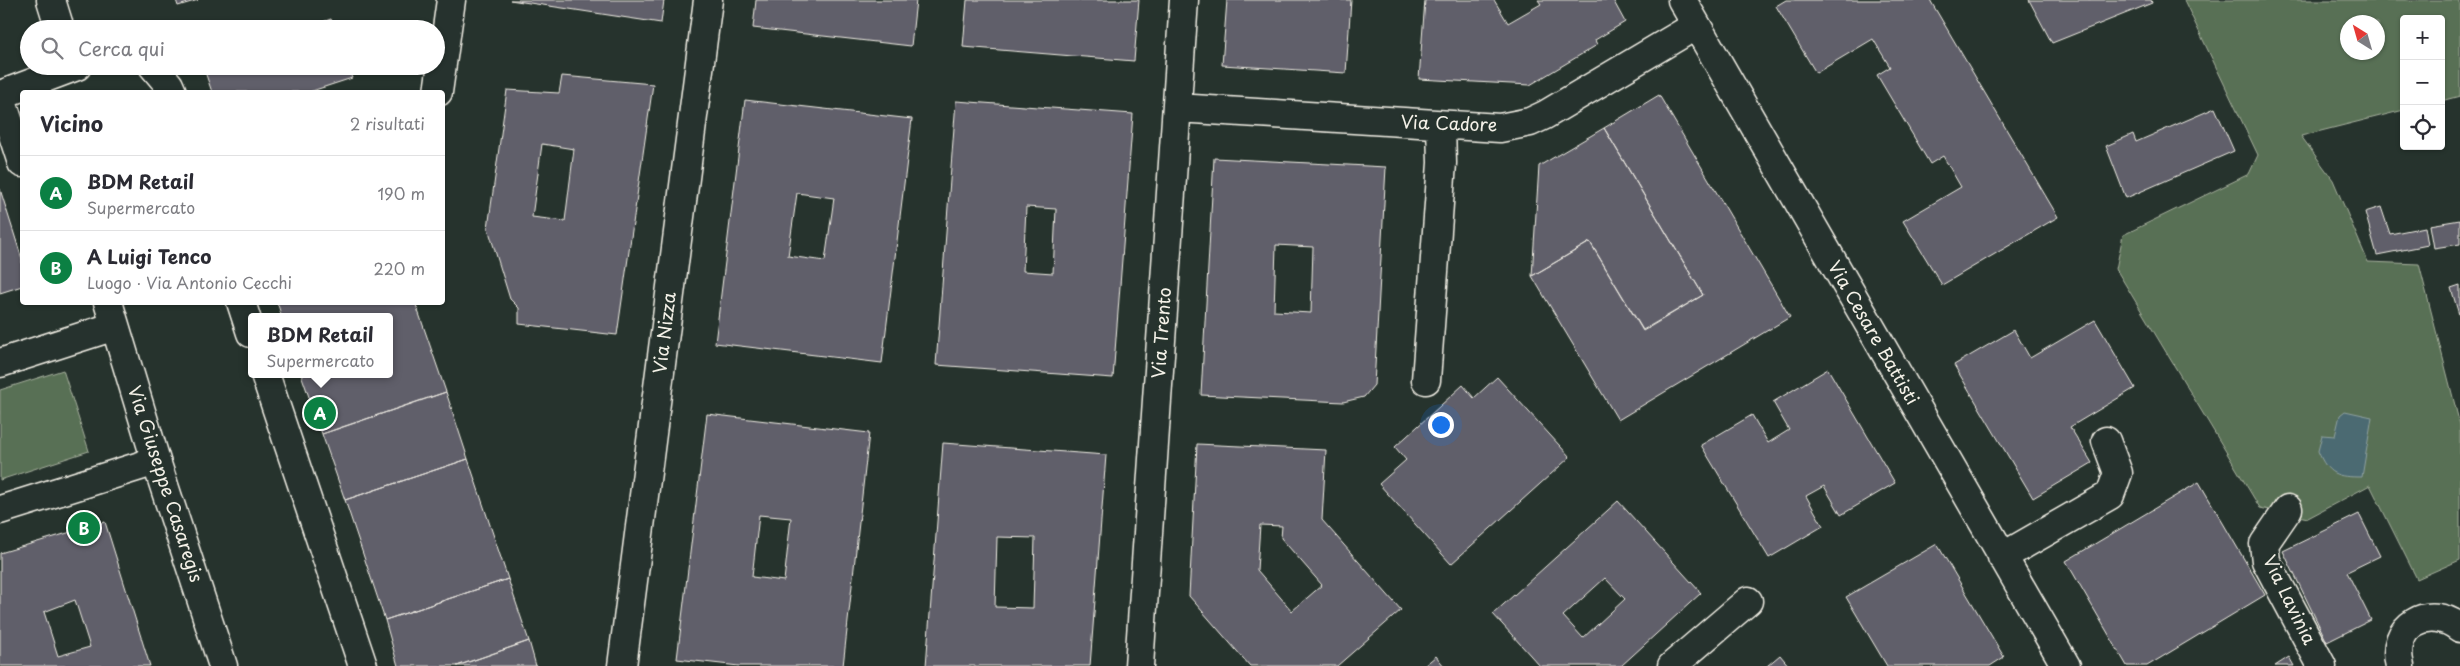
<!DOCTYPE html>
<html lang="it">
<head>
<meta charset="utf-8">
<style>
	body { margin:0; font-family:"Playpen Sans",sans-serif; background:#f7f7f7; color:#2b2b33 }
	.controls { position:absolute; right:15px; top:15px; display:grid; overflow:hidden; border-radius:5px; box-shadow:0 1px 4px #0004 }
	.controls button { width:45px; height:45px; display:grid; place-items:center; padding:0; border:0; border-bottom:1px solid #e1e1e2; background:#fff; color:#2b2b33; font:25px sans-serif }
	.compass { position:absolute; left:2340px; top:15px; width:45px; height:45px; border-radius:50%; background:#fff; box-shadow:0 1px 4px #0004; rotate:323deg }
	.you { position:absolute; left:1440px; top:424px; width:18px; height:18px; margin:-12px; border:4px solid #fff; border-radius:50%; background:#1a73e8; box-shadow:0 0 0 8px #1a73e833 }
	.badge { display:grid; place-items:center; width:32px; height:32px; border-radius:50%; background:#0b8043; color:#fff; font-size:16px; font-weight:700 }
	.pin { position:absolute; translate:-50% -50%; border:2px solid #fff; box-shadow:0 1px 5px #0006 }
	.popup { position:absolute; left:248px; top:313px; width:145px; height:65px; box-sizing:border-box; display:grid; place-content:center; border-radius:5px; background:#fff; filter:drop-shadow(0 1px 4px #0005); font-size:16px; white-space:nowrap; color:#7c7c81 }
	.popup b { font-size:19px; color:#2b2b33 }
	.popup::after { content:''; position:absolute; left:50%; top:100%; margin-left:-10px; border:10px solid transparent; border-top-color:#fff }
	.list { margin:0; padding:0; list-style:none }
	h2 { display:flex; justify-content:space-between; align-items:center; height:65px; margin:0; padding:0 20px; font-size:21px }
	h2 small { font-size:16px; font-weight:400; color:#7c7c81 }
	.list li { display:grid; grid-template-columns:32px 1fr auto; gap:15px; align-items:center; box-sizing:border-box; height:75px; padding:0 20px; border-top:1px solid #e1e1e2 }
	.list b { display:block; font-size:19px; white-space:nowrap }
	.list p { margin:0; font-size:16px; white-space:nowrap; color:#7c7c81 }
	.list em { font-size:16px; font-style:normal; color:#7c7c81 }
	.icon { flex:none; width:28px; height:28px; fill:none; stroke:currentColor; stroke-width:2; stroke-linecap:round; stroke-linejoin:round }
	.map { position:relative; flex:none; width:2460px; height:666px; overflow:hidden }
	.search { position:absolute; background:#fff; box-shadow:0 1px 4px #0004; left:20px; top:20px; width:425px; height:55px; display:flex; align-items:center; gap:12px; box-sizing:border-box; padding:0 18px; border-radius:28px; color:#7c7c81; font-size:19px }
	.panel { position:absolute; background:#fff; box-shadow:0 1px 4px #0004; left:20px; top:90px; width:425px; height:215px; border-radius:5px }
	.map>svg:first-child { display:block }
</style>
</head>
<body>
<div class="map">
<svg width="2460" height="666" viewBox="0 0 2460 666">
	<rect width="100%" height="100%" fill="#26332d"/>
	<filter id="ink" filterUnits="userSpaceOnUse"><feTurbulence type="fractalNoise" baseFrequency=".02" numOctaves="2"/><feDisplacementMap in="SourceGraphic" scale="10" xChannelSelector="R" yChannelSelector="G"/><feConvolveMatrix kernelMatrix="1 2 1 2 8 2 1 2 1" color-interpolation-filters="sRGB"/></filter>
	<g filter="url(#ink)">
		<!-- green -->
		<path fill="#597054" stroke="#a6b09e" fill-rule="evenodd" d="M2184,0h276v96l-19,5v-82h-37v91l-103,26 32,44 35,82 51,2 41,161v135l-43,19 -47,-94 -62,33 -48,-10 -144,-239 7,-34 126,-61 9,-19zM2348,22h30v30h-30z
			M63,370l26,81 -89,29v-90z"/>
		<!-- water -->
		<path fill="#4c6b72" stroke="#8fa1a1" d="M2345,411l27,6 -10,60c-26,0 -34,-2 -44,-26l4,-16 13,1 5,-21z"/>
		<!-- building -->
		<path fill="#605f6b" stroke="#f4f1e8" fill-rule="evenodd" d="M176,0h22l-20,6z
			M510,0h154l-3,23z
			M756,0h160l-5,46 -158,-18z
			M967,0h172l-5,61 -171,-14z
			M1227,0h124l-5,73 -124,-8z
			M1425,0h69l14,23 33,-19 -3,-4h75l12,22 -30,18 2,5 -67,40 -111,-6z
			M1786,0h144l128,217 -116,68 -39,-64 58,-34 -18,-31 -13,8 -53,-89 13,-8 -17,-28 -57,34 -40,-67z
			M2029,0h122l1,3 -100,40z
			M331,19l4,10h-33z
			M203,66h144l5,12 -43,14h-97z
			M562,76l91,8 -36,251 -98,-11v-16l-9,-9 -22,-71 19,-138 52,3zM542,144l32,5 -9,72 -33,-4z
			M1659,95l131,222 -172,103 -86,-144 58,-34 53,89 60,-36 -99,-167z
			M745,100l167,19 -30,244 -167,-20zM797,193l37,5 -9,63 -37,-5z
			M956,101l177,13 -20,264 -177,-13zM1026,207l30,2 -3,64 -30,-2z
			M2215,108l19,43 -108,47 -20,-52 27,-12 3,8z
			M1604,128l99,167 -60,35 -53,-88 -58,34 7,-110z
			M1214,158l172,9 -12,218 -10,12 -21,5 -142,-7zM1276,245l37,2 -2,66 -37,-2z
			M0,189l22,70v27l-22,7z
			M2381,207l9,27 35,-7 3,18 -51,10 -12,-43z
			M2460,220v24l-26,4 -4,-23z
			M2460,285v33l-9,-30z
			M277,302h138l31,90 -124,42 -21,-60h88v-57h-107z
			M2095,320l40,68 -65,39 22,36 -59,35 -79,-133 60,-35 16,28z
			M1828,369l67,114 -54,32 -17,-29 -18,10 17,30 -54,32 -68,-113 51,-30 16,28 21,-13 -16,-28z
			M1497,377l73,80 -119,107 -72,-80 27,-24 -11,-13 68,-62 11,13z
			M446,392l22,67 -123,41 -23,-66z
			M707,414l162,19 -26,233h-104l-62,-7zM759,515l32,3 -7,63 -32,-4z
			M943,443l163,12 -16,211h-164zM997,537l38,1 -2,70 -38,-1z
			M1197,444l129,6 -4,70 79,90 -64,56h-87l-61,-70zM1260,525l22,1 -1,12 41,47 -30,26 -35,-41z
			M468,459l40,120 -123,41 -40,-120z
			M2199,482l66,113 -118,71h-20l-61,-105z
			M1618,501l83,92 -80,73h-81l-47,-52zM1605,578l20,21 -42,39 -20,-22z
			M2359,514l21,42 -33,16 24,48 -44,22 -44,-91z
			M105,522l45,144h-150v-113zM75,600l15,47 -32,9 -14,-44z
			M1937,544l67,113 -14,9h-103l-41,-69z
			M508,579l21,62 -72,25h-59l-13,-46z
			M529,641l7,25h-79z
			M1780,655l9,11h-22z
			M1436,656l8,10h-20z
			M2289,657l5,9h-19z"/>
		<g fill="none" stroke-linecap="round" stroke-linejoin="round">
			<defs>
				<path id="minor" d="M51,0l9,29
					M1682,0l384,666
					M153,66l16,19 3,7
					M438,92l13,-92
					M0,95l77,-29
					M0,95l22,68
					M1177,108l323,20 30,-6 15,-7 150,-89
					M108,302l48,159 67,205
					M241,302l10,31
					M0,363l115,-37
					M265,374l98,292
					M1426,380l16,-217 -1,-38
					M2288,509l-24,35 2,17 56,105
					M0,510l156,-49
					M2002,557l108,-62 8,-22 -12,-32
					M622,666l86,-666
					M1139,666l45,-666
					M1672,666l76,-65
					M2400,666c-11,-40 29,-63 60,-38"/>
			</defs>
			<!-- minor casing -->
			<use href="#minor" stroke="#f4f1e8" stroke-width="31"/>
			<!-- minor -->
			<use href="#minor" stroke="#26332d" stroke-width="28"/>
		</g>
	</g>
	<g text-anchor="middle" stroke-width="5" stroke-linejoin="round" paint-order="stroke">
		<!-- street labels -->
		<g font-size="18" fill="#f4f1e8" stroke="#26332d">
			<text transform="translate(1449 124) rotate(2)" y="6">Via Cadore</text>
			<text transform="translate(665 333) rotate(-83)" y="6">Via Nizza</text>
			<text transform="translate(1162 333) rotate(-86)" y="6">Via Trento</text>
			<text transform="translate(1873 333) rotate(60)" y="6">Via Cesare Battisti</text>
			<text transform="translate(165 484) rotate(72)" y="6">Via Giuseppe Casaregis</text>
			<text transform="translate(2289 600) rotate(64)" y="6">Via Lavinia</text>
		</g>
	</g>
</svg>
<div class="controls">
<button>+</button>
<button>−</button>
<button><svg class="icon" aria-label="locate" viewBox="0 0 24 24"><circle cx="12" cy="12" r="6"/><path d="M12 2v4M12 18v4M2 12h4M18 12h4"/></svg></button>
</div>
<svg class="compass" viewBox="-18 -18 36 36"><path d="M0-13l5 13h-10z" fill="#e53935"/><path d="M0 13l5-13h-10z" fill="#7c7c81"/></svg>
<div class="you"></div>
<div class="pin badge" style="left:320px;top:413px">A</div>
<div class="popup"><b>BDM Retail</b>Supermercato</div>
<div class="pin badge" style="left:84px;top:528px">B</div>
<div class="search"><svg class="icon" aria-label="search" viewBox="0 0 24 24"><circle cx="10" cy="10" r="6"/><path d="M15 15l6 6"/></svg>Cerca qui</div>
<section class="panel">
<h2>Vicino<small>2 risultati</small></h2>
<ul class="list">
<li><span class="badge">A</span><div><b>BDM Retail</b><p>Supermercato</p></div><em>190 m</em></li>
<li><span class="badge">B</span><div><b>A Luigi Tenco</b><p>Luogo · Via Antonio Cecchi</p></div><em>220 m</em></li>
</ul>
</section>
</div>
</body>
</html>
